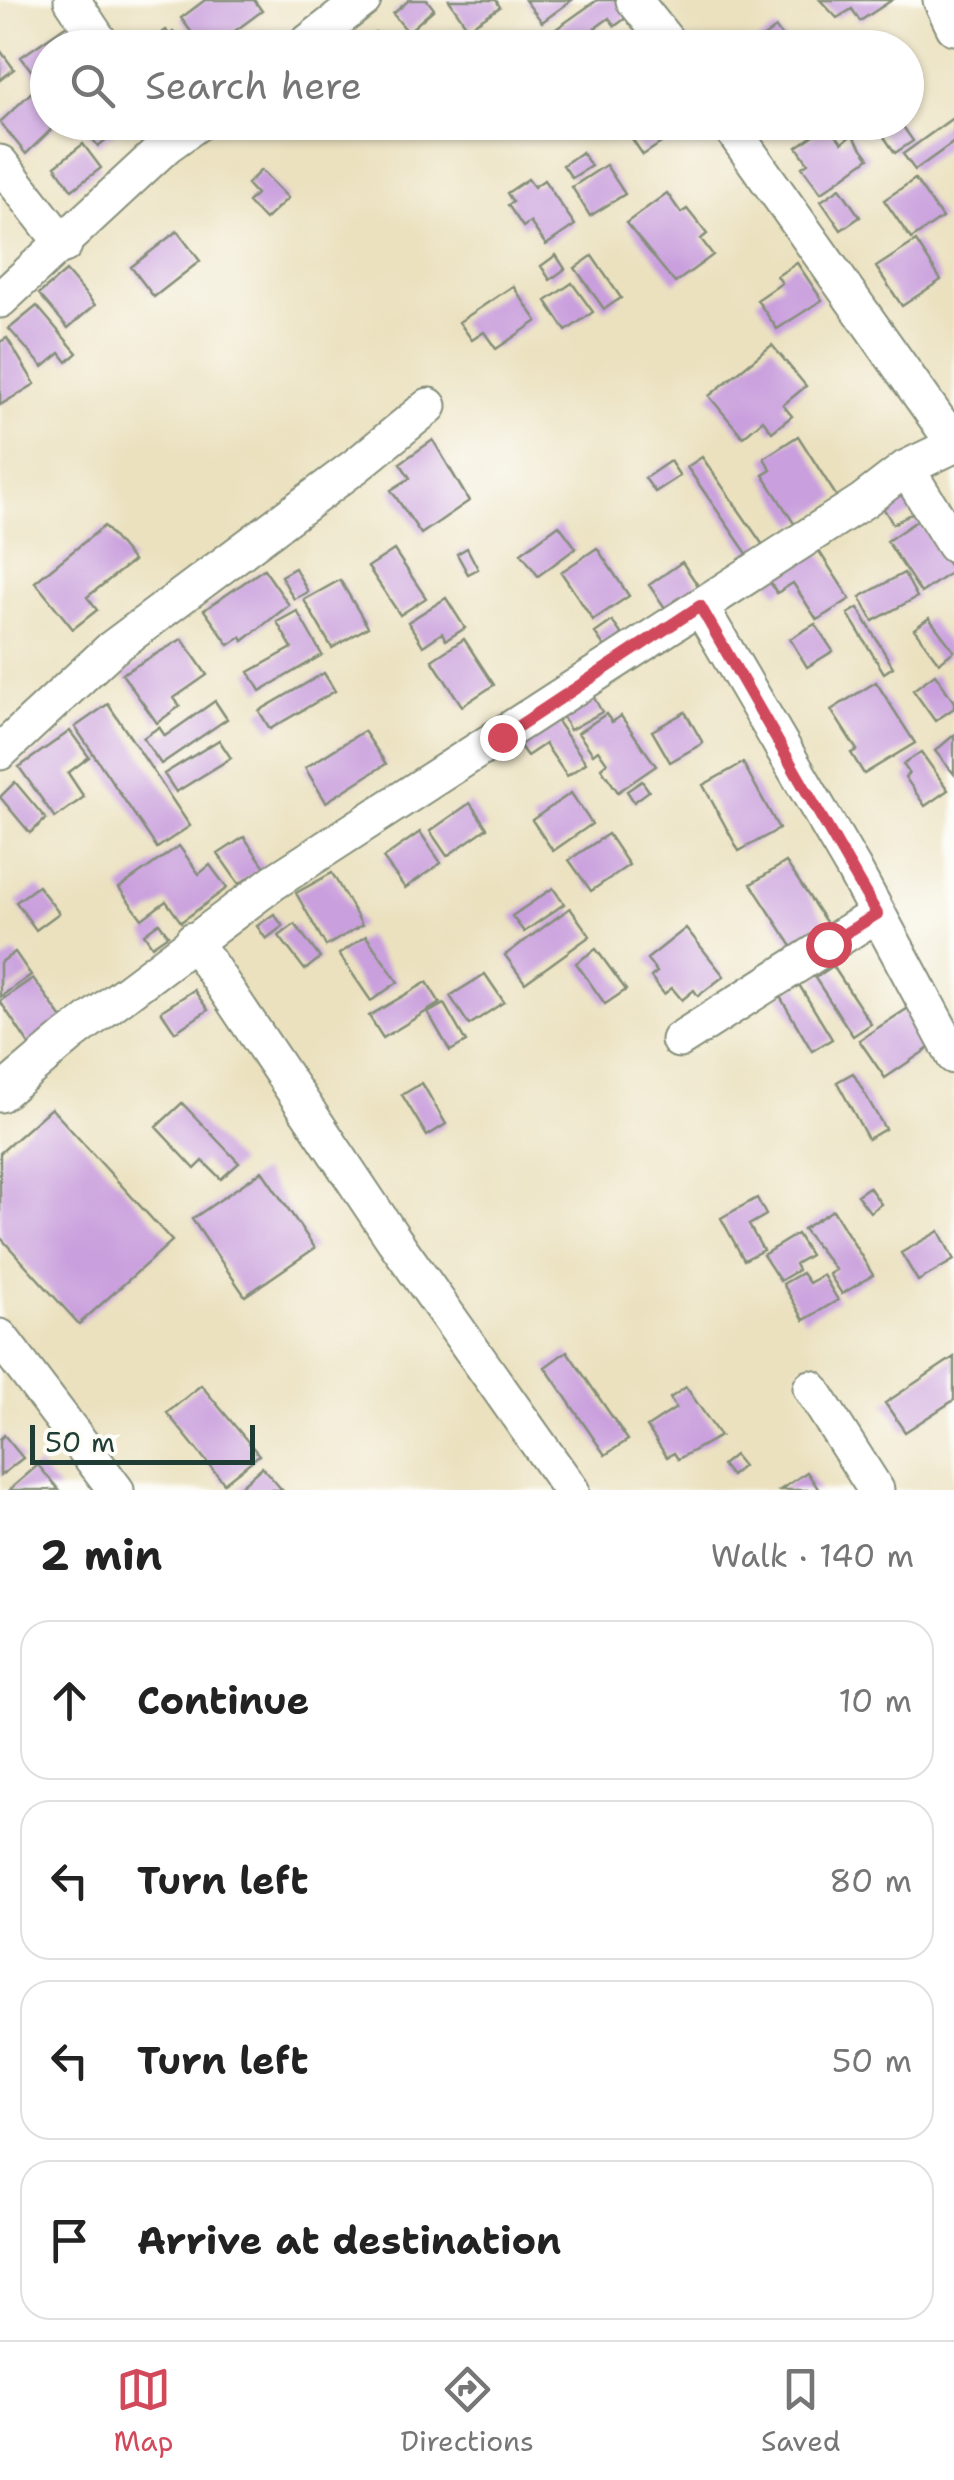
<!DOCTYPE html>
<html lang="en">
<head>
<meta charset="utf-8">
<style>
	body { margin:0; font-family:"Shantell Sans",sans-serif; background:#f2f2f2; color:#222 }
	.scale { position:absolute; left:30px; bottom:25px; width:225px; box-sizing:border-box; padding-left:10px; border:5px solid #1f3d34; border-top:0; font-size:28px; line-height:35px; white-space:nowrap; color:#1f3d34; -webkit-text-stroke:8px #fdfcf7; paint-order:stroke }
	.stop { position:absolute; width:30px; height:30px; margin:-22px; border:8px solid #d1495b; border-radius:50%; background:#fff }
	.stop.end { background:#d1495b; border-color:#fff; box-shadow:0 2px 10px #0008 }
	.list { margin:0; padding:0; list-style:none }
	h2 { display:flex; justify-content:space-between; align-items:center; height:130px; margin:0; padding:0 40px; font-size:42px }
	h2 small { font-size:32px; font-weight:400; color:#767676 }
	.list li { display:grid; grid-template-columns:65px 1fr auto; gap:30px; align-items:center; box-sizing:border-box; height:160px; margin:0 20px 20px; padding:0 20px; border:2px solid #e0e0e0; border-radius:30px }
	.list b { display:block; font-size:38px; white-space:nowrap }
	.list em { font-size:32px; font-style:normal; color:#767676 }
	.icon { flex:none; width:55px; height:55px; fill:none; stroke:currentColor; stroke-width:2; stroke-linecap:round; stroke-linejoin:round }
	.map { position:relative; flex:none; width:954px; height:1490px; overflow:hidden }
	.search { position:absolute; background:#fff; box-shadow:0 2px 8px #0004; left:30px; right:30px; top:30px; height:110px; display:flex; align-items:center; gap:25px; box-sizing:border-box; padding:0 35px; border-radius:55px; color:#767676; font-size:38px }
	.sheet { height:850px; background:#fff }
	nav { display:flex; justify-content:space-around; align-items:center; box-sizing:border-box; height:140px; border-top:2px solid #e0e0e0; background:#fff; font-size:28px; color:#767676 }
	nav a { display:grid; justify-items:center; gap:5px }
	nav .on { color:#d1495b }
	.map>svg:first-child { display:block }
</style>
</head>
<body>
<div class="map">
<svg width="954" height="1490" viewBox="0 0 954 1490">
	<rect width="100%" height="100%" fill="#fdfcf7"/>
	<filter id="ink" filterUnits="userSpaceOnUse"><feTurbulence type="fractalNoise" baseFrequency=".01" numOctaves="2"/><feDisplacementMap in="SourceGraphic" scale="20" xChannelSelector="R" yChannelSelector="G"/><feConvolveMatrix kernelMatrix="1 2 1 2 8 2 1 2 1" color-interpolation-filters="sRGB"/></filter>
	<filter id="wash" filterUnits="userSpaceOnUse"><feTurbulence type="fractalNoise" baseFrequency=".0048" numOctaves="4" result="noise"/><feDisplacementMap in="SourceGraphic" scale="40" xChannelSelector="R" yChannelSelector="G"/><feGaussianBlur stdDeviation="2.25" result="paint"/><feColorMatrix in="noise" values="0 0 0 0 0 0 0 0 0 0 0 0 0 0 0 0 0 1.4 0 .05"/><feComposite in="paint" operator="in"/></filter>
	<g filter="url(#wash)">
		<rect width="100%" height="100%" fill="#ebe1bf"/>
		<g id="blocks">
			<!-- building -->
			<path fill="#c99fdd" d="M205,0h49l8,11 -50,37h-9l-22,-30z
				M409,0h18l7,9 -26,23 -15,-18z
				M449,0h47l4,7 -32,21z
				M525,0h47l-30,22z
				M597,0h22l11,15 -15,11 -6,-8 -22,16 6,14h-23l-14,-19z
				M820,0h72l-32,21 -8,-12 -15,9z
				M77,18l15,21 -12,9h-32v22l-11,8 -16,-21z
				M776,28l15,20h-42z
				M166,30l3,5 4,-3 12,16h-43z
				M375,32l11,16h-33z
				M552,32l10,16h-34z
				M0,50l14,19 -14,11z
				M36,88l12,12v22h11l-33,32 -26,-32z
				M954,117v25l-39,28 -12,-16z
				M79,122h49l-30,24z
				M663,122l-8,6 9,13 -21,14 -21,-31z
				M874,122h26l13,19 -18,12z
				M828,125l14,18 10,-8 17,23 -48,35 -19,-26 6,-4 -11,-16z
				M83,144l18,24 -29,22 -17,-24z
				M582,152l9,14 -19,12 -9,-13z
				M606,165l19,29 -35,22 -18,-29z
				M261,170l27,28 -23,22 -17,-18 8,-8 -9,-10z
				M528,179l6,8 10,-7 31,45 -29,20 -16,-23 -7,5 -15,-22 5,-3 -6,-9z
				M915,179l27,39 -31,21 -27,-39z
				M840,188l20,29 -19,13 -20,-29z
				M667,193l14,20 6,-4 20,25 -6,5 12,16 -38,28 -49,-60z
				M177,231l23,30 -46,36 -23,-30z
				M916,241l25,39 -39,26 -26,-39z
				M556,255l9,14 -15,11 -9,-14z
				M592,256l29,42 -17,11 -29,-41z
				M797,263l25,37 -45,29 -20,-29 25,-17 -5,-7z
				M66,271l29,34 -27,23 -29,-34z
				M572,283l21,29 -27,19 -20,-30z
				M513,286l24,35 -41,28 -12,-17 -12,8 -13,-18z
				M37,306l40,47 -10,9 -7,-9 -17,14 -34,-38z
				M7,338l28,46 -35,21v-63z
				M772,345l34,41 -23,19 9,11 -20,16 -9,-12 -20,17 -34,-41z
				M798,436l39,61 -42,28 -32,-50 8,-5 -7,-12z
				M433,440l36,61 -48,33 -30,-44 19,-12 -10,-15z
				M702,457l63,91 -15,10 -63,-91z
				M670,461l10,15 -25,16 -10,-14z
				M904,492l11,19 -22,13 -11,-18z
				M918,520l35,51 -32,22 -34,-52z
				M559,525l17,23 -38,28 -17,-23z
				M104,526l29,35 -46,36 10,13 -24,19 -38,-47z
				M467,548l11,21 -10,5 -11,-20z
				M597,548l32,48 -36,24 -32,-48z
				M817,548l33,51 -33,21 -24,-37 -16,10 -9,-14z
				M394,550l32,48 -26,17 -32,-48z
				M682,562l19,28 -33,22 -19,-27z
				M295,568l13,24 -14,7 -13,-23z
				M264,569l25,36 -46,36 -2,-4 -12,8 -25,-35z
				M904,573l13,24 -44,24 -13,-24z
				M340,580l28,47 -36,21 -28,-48z
				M446,598l19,30 -19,12 -4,-7 -19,13 -15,-24z
				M858,608l35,59 -9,6 -36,-59z
				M297,611l25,44 -62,36 -11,-19 43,-24 -15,-26z
				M929,618l25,33 -15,12 -25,-34z
				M612,621l10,14 -17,12 -10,-14z
				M815,624l18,27 -26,16 -17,-28z
				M182,639l25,36 -33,23 6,8 -23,17 -35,-49z
				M464,639l30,46 -32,21 -30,-46z
				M324,673l11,18 -65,38 -11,-18z
				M935,674l19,28v6l-19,13 -22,-31z
				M876,682l39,61 -51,31 -13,-21 6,-3 -26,-40z
				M593,696l9,16 -32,18 -9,-16z
				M215,701l12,18 -66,45 -18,-26 16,-11 6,9z
				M108,704l82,122 -33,22 -82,-121z
				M685,712l18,31 -33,19 -18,-31z
				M606,714l6,8 9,-6 35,50 -38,26 -17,-24 6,-5 -9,-13 -5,4 -15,-21z
				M554,717l32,46 -19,13 -22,-32 -18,12 -10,-14z
				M70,731l19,26 -21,16 16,24 -29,21 -36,-51z
				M364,731l22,33 -60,38 -21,-34z
				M954,735v39l-19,-23z
				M219,740l12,18 -55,34 -12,-18z
				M921,752l27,38 -23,16 -20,-29 4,-4 -6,-9z
				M743,763l36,66 -40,22 -36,-66z
				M642,781l7,10 -15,11 -7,-11z
				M15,782l31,37 -16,14 -30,-36z
				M571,793l21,31 -39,27 -21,-31z
				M470,803l17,25 -40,28 -17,-25z
				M420,832l21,31 -36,25 -22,-30z
				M608,834l21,31 -38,26 -22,-31z
				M244,837l21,30 -26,17 -21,-30z
				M179,846l20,28 11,-9 17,23 -46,34 -15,-21 -24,18 -23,-31z
				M786,862l42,63 -35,23 -42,-64z
				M332,873l30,52 -36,21 -30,-53z
				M38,886l21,27 -23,17 -20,-28z
				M553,888l11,16 -40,28 -12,-16z
				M570,908l20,28 -65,47 -20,-28z
				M274,914l9,12 -17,13 -9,-13z
				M159,923l9,12 -16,11 -8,-12z
				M295,924l25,34 -15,12 -26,-34z
				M686,928l38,48 -26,20 -4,-6 -12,10 -10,-12 -8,6 -13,-17 6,-5 -10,-13z
				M366,936l32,46 -27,19 -32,-47z
				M596,949l30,41 -21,14 -29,-41z
				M15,952l16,23 -31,22v-34z
				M833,966l38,58 -18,12 -38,-58z
				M485,974l19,28 -35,23 -19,-29z
				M33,978l31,43 -34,25 -30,-45z
				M427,982l13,21 -57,35 -14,-22z
				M798,983l34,56 -20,12 -33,-56z
				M194,990l14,20 -33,22 -14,-21z
				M444,1004l22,38 -16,9 -22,-38z
				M910,1007l25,37 -50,34 -26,-38z
				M853,1073l32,56 -17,10 -31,-57z
				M422,1083l24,41 -19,12 -25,-41z
				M182,1103l57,60 -18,16 -18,-18 -8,8 -39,-42z
				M51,1108l121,133 -93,83 -79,-87v-84z
				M262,1171l53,77 -70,48 -53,-77z
				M869,1187l12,17 -11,8 -13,-17z
				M757,1198l9,17 -17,10 14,25 -19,10 -23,-42z
				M833,1210l40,65 -31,19 -13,-20 7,-4 -33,-41z
				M939,1231l15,29 -36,21 -17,-28z
				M797,1234l13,21 -15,9 3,6 -18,11 -17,-26z
				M802,1273l7,10 14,-8 15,25 -34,20 -21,-36z
				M567,1351l61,89 -23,15 -60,-88z
				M954,1357v43l-49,32 -20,-29z
				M201,1385l58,70 -35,28 -57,-70z
				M686,1387l34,49 -42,23 -4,-6 -7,4 -20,-30 29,-19 -6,-10z
				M4,1435l19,23 -23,18v-37z
				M734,1455l9,11 -12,10 -9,-11z
				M38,1465l21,25h-50z
				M262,1467l20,23h-46z
				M807,1472l12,18h-39z"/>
		</g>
	</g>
	<g filter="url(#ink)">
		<use href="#blocks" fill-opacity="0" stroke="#858f7a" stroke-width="2.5"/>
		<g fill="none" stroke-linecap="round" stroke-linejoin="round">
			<defs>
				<path id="minor" d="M72,0l32,48
					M634,0l38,48
					M941,0l13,27
					M301,48l62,-48
					M727,122l227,321
					M0,163l64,82
					M0,300l167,-155 32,-23
					M906,468l48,77
					M700,606l153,262 101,188
					M0,752l111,-103 246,-184 72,-59
					M193,940l201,300 177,250
					M679,1040l198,-126
					M0,1094l69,-58 205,-154 589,-381 43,-33 48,-23
					M0,1337l116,153
					M811,1388l65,102"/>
			</defs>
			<!-- minor casing -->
			<use href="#minor" stroke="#858f7a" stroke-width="39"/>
			<!-- minor -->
			<use href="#minor" stroke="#fff" stroke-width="35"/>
		</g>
	</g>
	<g fill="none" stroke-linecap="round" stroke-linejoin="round" filter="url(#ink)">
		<!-- route -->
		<path stroke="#d1495b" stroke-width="12" d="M502,737l198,-131 177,308 -49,30"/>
	</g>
</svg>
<div class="scale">50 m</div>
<div class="stop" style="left:828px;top:944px"></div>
<div class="stop end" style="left:502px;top:737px"></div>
<div class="search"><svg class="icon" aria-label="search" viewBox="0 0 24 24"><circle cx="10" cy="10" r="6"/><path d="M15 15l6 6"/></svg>Search here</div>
</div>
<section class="sheet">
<h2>2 min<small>Walk · 140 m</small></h2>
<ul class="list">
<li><svg class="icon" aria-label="ahead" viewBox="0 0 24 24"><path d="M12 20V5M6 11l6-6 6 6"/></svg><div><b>Continue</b></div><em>10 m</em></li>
<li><svg class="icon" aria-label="left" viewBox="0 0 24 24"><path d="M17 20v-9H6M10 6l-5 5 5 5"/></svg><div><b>Turn left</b></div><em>80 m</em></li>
<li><svg class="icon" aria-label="left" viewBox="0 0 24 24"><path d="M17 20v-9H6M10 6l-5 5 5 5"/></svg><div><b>Turn left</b></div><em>50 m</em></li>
<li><svg class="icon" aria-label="arrive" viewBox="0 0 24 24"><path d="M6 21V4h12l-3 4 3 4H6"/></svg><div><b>Arrive at destination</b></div></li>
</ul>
</section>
<nav>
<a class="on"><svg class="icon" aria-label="map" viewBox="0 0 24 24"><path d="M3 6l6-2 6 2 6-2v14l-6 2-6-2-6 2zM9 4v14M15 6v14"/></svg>Map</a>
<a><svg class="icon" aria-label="directions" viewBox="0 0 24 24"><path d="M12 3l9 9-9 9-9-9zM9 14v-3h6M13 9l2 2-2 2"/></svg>Directions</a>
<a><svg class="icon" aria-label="saved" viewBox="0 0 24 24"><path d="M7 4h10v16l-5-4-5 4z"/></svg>Saved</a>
</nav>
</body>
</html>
